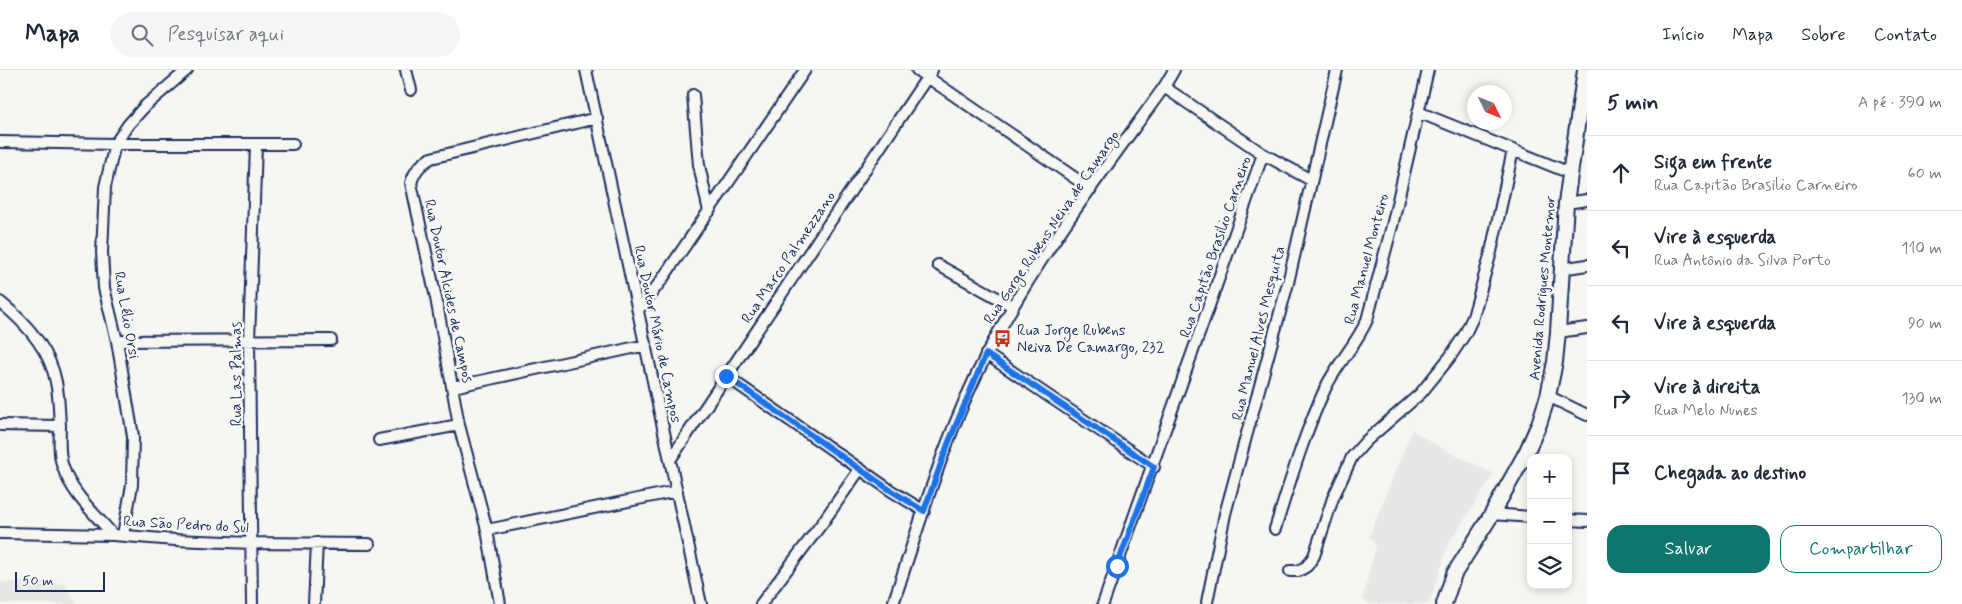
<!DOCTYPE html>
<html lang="pt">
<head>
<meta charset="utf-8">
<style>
	body { margin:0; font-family:Mynerve,sans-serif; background:#f6f6f7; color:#1f2937 }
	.controls { position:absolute; right:15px; bottom:15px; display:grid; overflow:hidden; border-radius:10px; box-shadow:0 2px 8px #0003 }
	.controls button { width:45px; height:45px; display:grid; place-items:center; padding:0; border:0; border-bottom:1px solid #e0e1e3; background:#fff; color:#1f2937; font:25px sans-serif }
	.compass { position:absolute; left:1467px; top:15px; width:45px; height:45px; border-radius:50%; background:#fff; box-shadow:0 2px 8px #0003; rotate:133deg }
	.scale { position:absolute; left:15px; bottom:12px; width:90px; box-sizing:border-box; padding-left:5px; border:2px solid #1b2f5e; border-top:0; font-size:14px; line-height:18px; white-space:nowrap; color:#1b2f5e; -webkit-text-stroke:4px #f6f6f2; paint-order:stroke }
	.stop { position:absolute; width:15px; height:15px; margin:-11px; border:4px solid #1a73e8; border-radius:50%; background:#fff }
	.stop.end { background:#1a73e8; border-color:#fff; box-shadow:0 1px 5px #0008 }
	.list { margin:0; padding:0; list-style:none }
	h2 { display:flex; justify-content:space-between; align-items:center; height:65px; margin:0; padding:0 20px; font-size:21px }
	h2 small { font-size:16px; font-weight:400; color:#747a83 }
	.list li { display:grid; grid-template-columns:32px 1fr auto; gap:15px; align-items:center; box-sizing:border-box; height:75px; padding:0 20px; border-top:1px solid #e0e1e3 }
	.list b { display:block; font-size:19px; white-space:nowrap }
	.list p { margin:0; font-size:16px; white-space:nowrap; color:#747a83 }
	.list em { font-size:16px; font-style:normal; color:#747a83 }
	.actions { display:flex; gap:10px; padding:15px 20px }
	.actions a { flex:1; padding:11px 0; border:1px solid #0f766e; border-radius:15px; text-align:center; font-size:18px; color:#0f766e }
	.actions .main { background:#0f766e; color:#fff }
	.icon { flex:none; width:28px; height:28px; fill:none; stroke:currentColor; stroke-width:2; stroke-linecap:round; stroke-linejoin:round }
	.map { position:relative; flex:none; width:1587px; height:534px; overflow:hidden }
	header { display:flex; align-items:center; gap:30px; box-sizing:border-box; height:70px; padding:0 25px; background:#fff; border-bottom:1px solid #e0e1e3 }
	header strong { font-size:24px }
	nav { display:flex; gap:28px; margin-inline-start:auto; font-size:18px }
	.search { width:350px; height:45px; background:#f6f6f7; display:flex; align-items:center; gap:12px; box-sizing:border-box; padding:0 18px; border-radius:28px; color:#747a83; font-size:19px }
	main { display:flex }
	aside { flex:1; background:#fff }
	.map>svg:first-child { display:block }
</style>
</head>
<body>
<header>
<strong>Mapa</strong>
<div class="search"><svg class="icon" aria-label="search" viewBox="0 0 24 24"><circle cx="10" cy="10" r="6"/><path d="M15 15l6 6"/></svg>Pesquisar aqui</div>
<nav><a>Início</a><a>Mapa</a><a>Sobre</a><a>Contato</a></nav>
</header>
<main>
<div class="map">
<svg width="1587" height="534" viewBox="0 0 1587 534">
	<rect width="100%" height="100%" fill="#f6f6f2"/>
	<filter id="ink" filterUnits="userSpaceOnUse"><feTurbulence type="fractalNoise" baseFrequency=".02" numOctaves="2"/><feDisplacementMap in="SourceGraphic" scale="10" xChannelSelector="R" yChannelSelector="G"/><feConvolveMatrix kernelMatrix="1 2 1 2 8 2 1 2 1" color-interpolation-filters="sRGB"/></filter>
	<g filter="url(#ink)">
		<!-- built -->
		<path fill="#e6e7e7" d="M1412,360l29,18 53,26 -45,69 -20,61h-58l-9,-4 14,-54 -7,-9z
			M0,512l65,1 12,21h-77z"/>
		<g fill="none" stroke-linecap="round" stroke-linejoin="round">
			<defs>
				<path id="street" d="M406,0l5,20
					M586,0l115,534
					M917,0l174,119
					M1164,17l99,67 48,26
					M693,25l6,70 10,47
					M1418,42l152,61
					M0,72l115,2h178
					M1566,133l21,-3
					M938,195l74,41
					M1561,199l26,-4
					M0,232c25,20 50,48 56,80 3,14 3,29 4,43 0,13 -2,29 3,42 8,26 32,47 50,68
					M639,239l22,-28 144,-211
					M1558,262l29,-4
					M117,271l214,-1
					M986,284l168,113
					M726,306l164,114 34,21
					M453,317l193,-42
					M1548,326l39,19
					M0,355l60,1
					M379,370l80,-15
					M670,390l262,-390
					M1492,444l39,3
					M1568,450l19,1
					M1275,459c15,-47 29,-95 50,-140 11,-24 31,-44 42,-69l25,-94 36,-156
					M487,460l190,-39
					M0,463l113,2 62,5 77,3 117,1
					M123,465l9,-50 1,-49 -16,-95 -13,-53 -2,-36 3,-65 10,-43 13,-19 17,-19 42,-36
					M1290,501h9l8,-5 7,-10 19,-58 19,-41 14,-16 55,-48 29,-36 15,-23 8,-17 18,-65 22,-102
					M1207,532l18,-88 63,-231 49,-213
					M252,534l-3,-263 7,-196
					M314,534l3,-61
					M500,534l-13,-74 -28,-105 -23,-127 -25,-115c4,-13 9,-18 20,-25l166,-40
					M761,534l62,-82 37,-53
					M893,534c28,-84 53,-173 95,-252 48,-94 114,-179 176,-265l10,-17
					M1103,534l160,-450"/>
				<path id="secondary" d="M1444,534l10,-30 38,-60 34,-61 13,-29 9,-28 7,-34 3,-30 8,-129 19,-133"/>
			</defs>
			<!-- street casing -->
			<use href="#street" stroke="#1b2f5e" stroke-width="14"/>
			<!-- secondary casing -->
			<use href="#secondary" stroke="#1b2f5e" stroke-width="18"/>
			<!-- street -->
			<use href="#street" stroke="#f6f6f2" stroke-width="10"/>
			<!-- secondary -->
			<use href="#secondary" stroke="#f6f6f2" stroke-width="14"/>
		</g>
	</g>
	<g fill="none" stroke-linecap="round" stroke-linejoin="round" filter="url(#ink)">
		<!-- route -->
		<path stroke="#1a73e8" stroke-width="6" d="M726,306l164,114 34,21 24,-67 38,-90 168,113 -37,99"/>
	</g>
	<!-- icons -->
	<defs>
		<symbol id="bus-bare" viewBox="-9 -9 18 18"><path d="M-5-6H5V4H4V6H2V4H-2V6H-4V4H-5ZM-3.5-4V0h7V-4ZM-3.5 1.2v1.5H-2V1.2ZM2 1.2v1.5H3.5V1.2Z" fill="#c8321e" stroke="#f6f6f2" stroke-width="2.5" paint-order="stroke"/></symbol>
	</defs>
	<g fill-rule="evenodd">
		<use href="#bus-bare" x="990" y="256" width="25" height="25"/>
	</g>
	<g text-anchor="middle" stroke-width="5" stroke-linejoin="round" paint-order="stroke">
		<!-- street labels -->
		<g font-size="15" fill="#1b2f5e" stroke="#f6f6f2">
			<text transform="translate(1051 157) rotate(-56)" y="5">Rua Gorge Rubens Neiva de Camargo</text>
			<text transform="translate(1215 177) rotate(-71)" y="5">Rua Capitão Brasilio Carneiro</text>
			<text transform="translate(788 187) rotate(-56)" y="5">Rua Marco Palmezzano</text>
			<text transform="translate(1366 189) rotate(-75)" y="5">Rua Manuel Monteiro</text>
			<text transform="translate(1542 218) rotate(-85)" y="5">Avenida Rodrigues Montemor</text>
			<text transform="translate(449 221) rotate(78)" y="5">Rua Doutor Alcides de Campos</text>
			<text transform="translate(127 245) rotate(80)" y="5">Rua Lélio Orsi</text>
			<text transform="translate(1258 263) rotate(-76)" y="5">Rua Manuel Alves Mesquita</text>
			<text transform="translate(658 264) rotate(78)" y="5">Rua Doutor Mário de Campos</text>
			<text transform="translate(236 304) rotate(-90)" y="5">Rua Las Palmas</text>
			<text transform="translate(186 454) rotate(3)" y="5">Rua São Pedro do Sul</text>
		</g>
		<!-- poi labels -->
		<g font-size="15" fill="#1b2f5e" stroke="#f6f6f2" text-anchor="start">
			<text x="1017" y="265">Rua Jorge Rubens<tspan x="1017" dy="17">Neiva De Camargo, 232</tspan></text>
		</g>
	</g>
</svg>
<div class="controls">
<button>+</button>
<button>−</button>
<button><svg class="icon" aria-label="layers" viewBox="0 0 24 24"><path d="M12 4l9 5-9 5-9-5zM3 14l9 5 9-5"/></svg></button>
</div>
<svg class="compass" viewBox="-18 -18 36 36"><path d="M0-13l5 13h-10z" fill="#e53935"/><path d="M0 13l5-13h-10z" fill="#747a83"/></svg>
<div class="scale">50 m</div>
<div class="stop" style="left:1117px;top:496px"></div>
<div class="stop end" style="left:726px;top:306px"></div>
</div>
<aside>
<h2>5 min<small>A pé · 390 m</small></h2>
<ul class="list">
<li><svg class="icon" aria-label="ahead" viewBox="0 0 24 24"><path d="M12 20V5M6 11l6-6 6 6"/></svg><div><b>Siga em frente</b><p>Rua Capitão Brasilio Carneiro</p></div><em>60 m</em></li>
<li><svg class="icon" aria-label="left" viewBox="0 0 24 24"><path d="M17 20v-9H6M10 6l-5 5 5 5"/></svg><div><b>Vire à esquerda</b><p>Rua Antônio da Silva Porto</p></div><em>110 m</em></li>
<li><svg class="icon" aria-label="left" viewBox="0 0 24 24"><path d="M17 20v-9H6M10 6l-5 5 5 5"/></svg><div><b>Vire à esquerda</b></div><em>90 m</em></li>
<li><svg class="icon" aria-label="right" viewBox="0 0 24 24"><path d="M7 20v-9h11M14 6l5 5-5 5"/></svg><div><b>Vire à direita</b><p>Rua Melo Nunes</p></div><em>130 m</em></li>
<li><svg class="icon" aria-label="arrive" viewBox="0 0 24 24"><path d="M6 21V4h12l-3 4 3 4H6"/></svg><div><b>Chegada ao destino</b></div></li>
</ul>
<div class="actions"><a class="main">Salvar</a><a>Compartilhar</a></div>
</aside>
</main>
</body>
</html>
